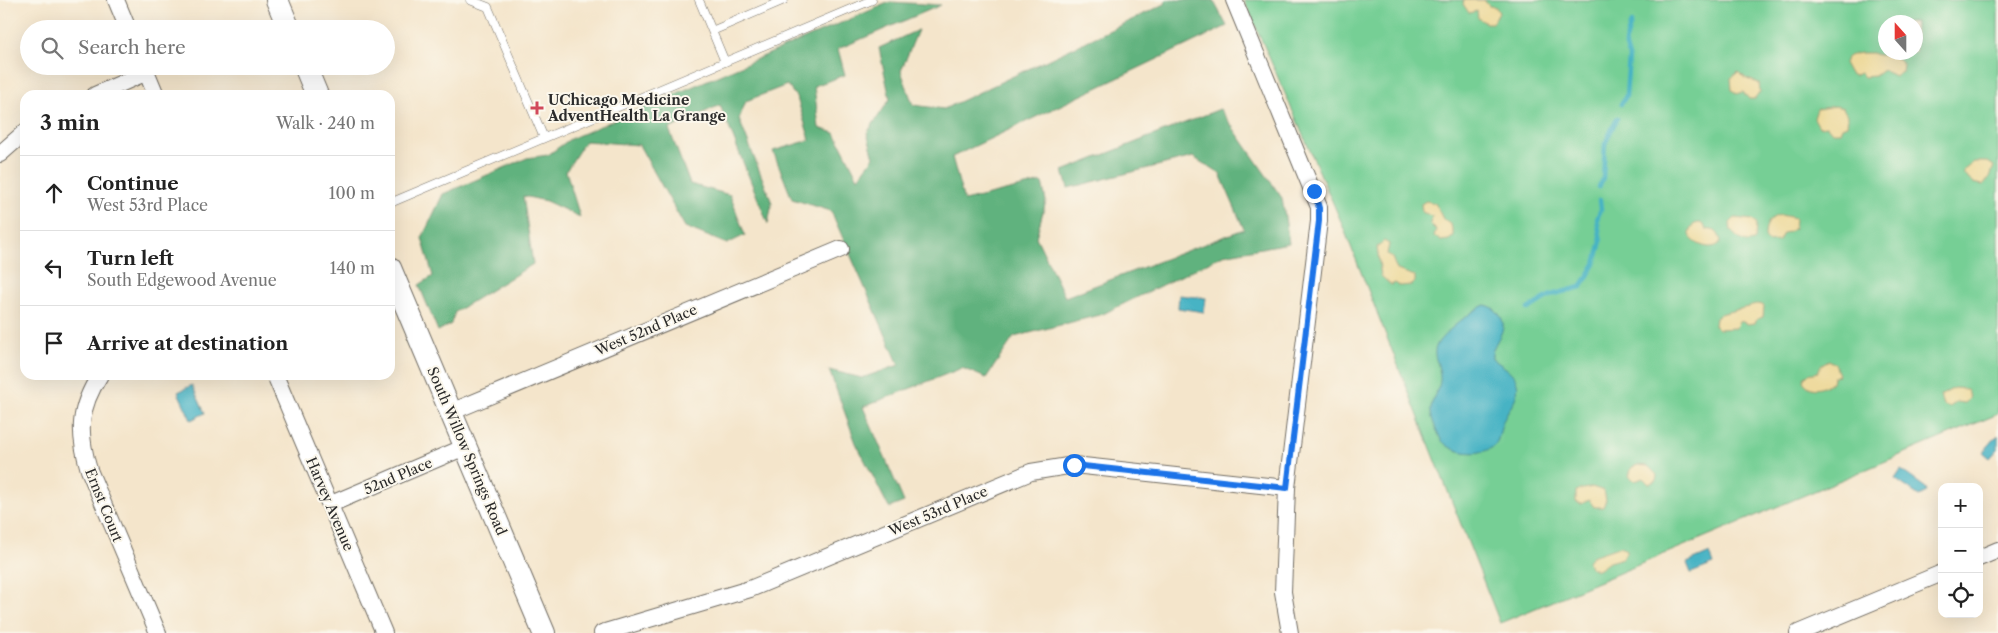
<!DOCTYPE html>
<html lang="en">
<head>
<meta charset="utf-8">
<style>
	body { margin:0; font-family:"Libre Caslon Text",serif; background:#f6f6f6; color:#222 }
	.controls { position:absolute; right:15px; bottom:15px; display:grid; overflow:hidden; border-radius:10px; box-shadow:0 5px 20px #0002 }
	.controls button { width:45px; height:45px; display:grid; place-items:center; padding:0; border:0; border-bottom:1px solid #e0e0e0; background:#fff; color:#222; font:25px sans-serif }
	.compass { position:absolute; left:1878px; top:15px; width:45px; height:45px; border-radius:50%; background:#fff; box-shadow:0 5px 20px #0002; rotate:339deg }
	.stop { position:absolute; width:15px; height:15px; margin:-11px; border:4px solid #1a73e8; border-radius:50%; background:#fff }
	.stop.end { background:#1a73e8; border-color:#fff; box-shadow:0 1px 5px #0008 }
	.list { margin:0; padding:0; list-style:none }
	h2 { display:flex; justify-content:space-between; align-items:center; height:65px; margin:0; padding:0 20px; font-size:21px }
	h2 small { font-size:16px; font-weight:400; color:#767676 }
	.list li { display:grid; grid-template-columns:32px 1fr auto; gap:15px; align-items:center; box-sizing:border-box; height:75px; padding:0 20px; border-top:1px solid #e0e0e0 }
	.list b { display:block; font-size:19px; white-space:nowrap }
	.list p { margin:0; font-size:16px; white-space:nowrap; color:#767676 }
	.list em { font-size:16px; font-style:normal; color:#767676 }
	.icon { flex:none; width:28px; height:28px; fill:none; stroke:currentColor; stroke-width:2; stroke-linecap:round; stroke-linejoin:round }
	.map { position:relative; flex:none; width:1998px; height:633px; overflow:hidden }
	.search { position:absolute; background:#fff; box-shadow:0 5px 20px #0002; left:20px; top:20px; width:375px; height:55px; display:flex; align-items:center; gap:12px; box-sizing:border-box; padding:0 18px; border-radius:28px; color:#767676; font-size:19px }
	.panel { position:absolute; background:#fff; box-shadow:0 5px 20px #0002; left:20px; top:90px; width:375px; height:290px; border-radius:15px }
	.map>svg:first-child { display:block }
</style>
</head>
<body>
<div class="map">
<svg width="1998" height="633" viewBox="0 0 1998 633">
	<rect width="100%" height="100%" fill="#fbf7ec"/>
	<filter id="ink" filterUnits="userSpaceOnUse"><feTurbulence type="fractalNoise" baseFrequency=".02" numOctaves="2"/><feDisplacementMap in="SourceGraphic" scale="10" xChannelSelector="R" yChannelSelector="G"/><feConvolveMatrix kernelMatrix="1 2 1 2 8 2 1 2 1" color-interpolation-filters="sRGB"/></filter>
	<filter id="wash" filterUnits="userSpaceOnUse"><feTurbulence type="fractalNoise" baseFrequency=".0096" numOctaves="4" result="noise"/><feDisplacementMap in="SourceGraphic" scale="20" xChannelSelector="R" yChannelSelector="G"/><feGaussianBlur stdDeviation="1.12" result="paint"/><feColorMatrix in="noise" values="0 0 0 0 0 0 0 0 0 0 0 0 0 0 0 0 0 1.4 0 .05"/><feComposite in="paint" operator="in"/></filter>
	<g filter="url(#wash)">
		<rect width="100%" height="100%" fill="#f4e5cb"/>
		<!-- green -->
		<path fill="#76cf95" stroke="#507d60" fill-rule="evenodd" d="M1244,0h754v414l-498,209 -160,-404zM1886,22h30v30h-30z"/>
		<!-- forest -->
		<path fill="#60b27e" stroke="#466e54" d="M1166,0h47l14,26 -275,131 12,44 78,-19 4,19 -10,36 29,60 179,-68 -24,-55 -27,-17 -125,31 -5,-17 157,-62 62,89 7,45 -66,12 -120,59 -89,23 -28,41 -24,-10 -99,39 41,95 -15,6 -33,-65 -27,-73 33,8 37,-13 -68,-154 -39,-12 -19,-48 37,-11 -13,-42 -10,-13 -41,16 -7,18 33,84 -4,21 -48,-119 -51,24 21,55 40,11 15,40 -18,9 -42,-17 -46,-82 -54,-4 -19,30 14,46 -34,-16 -23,-5 10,68 -78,48 -4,12 -13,7 -19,-46 14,-9 -11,-38 21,-44 84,-36 21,-3 22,-16 320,-137 51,3 -103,44 7,26 -31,11 5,42 16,5 23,45 16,-21 -7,-24 23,-34 -11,-51 39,-18 -17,41 12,34 31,4 221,-105z"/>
		<!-- sand -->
		<path fill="#eeda9e" stroke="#8c8264" d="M1464,0h20l5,6 7,1 3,6 -7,10h-6l-8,-5 -1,-7 -8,2 -6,-9z
			M1872,53c10,5 23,-1 31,11l-1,8 -7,4 -12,-6 -8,6 -11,1 -4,-4 -6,3 -4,-2 -6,-11c3,-11 17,-10 28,-10z
			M1738,72l9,7 12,4 1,9 -5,7h-6l-6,-7 -6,2 -5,-4 -1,-12z
			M1835,106l8,2 5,9 -1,8 -5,2 -2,5h-8l-5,-6 -8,1 -5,-9 3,-9z
			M1974,162h14l6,4 -4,11 -7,8 -10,-2 -9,-8v-5z
			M1426,201l9,2 8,16 8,6 3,11 -5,4 -8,1 -7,-5 2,-6 -6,-6 2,-8 -10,-4 -1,-8z
			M1781,215l14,3 -1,10 -5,4 -6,1 -4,8 -11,1 -3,-5c0,-12 4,-20 16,-22z
			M1735,218l18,2 3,4 -1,16c-10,6 -17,-2 -24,-9l-1,-8z
			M1700,223l4,2 2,5c8,-1 12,1 15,11l-3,4c-9,5 -23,0 -29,-10 0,-7 4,-12 11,-12z
			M1384,241l5,3 -2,10 5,4 5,12 18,6v6l-3,3 -12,1 -5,-3 -4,2 -10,-9 -4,-29z
			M1760,304l4,2 -1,11 -6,2 -2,4 -7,1 -8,-3 -5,7 -17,1 -4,-4 1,-7 5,-4z
			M1829,360l6,4 4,11 -6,2 -1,5c-10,7 -21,11 -29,-1 3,-9 9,-7 15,-9l4,-8z
			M1954,388l13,1c4,6 3,11 -2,14l-9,-1 -6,5 -7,-2 -3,-9z
			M1638,465l10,1 9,9 -1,5 -7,4 -6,-6 -8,3 -6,-5 3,-9z
			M1592,487l12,4 2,9 -3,7h-9l-5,-7 -8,4 -5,-2v-11z
			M1621,546l6,4 -4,8 -14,4 -11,8 -8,-3 -2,-6 4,-5z"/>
		<!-- water -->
		<path fill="#47b3c4" stroke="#396f78" d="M1179,295l27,3 -2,14 -26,-4z
			M1485,305c6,1 10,4 13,8 15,17 -8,29 -6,45 8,7 18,11 23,20 9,15 -8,32 -13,46 -2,7 -3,16 -7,21 -13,13 -46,9 -55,-7 -3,-8 -10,-20 -9,-29 2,-21 15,-19 6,-47 -2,-5 -3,-10 -1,-15 3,-11 39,-39 49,-42z
			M192,385l13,28 -14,7 -13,-28z
			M1998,435v14l-8,9 -7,-6z
			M1901,470l25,18 1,4 -8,4 -24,-17z
			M1710,553l4,11 -23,9 -4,-10z"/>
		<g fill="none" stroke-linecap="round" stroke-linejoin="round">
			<!-- stream -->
			<path stroke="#47b3c4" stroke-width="4.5" d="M1621,104l5,-8 3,-39 -4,-14 6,-20
				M1599,187l4,-9 2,-34 12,-26
				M1528,309l23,-14 30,-8 14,-23 6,-23 -4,-22 4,-10 -1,-9"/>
		</g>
	</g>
	<g filter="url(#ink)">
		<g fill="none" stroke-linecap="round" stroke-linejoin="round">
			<defs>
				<path id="lane" d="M470,0l18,7 56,131
					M699,0l26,62
					M712,31l72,-31
					M390,203l482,-203"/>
				<path id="street" d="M116,0l12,29
					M1234,0l85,207v14l-32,267 -4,104 7,41
					M144,66l12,29
					M95,95l52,-23
					M0,154l25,-22
					M100,375c-22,34 -22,58 -11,95l69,163
					M275,375l109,258
					M451,412l390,-163
					M331,504l134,-57
					M1979,558l19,-8
					M602,633l148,-44 281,-117 43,-7 213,23
					M1798,633l144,-60"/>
				<path id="secondary" d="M277,0l12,29
					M305,66l12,29
					M390,268l154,365"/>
			</defs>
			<!-- lane casing -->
			<use href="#lane" stroke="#716c63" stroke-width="9"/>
			<!-- street casing -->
			<use href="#street" stroke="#716c63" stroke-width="18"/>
			<!-- secondary casing -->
			<use href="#secondary" stroke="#716c63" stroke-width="24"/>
			<!-- lane -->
			<use href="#lane" stroke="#fff" stroke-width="8"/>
			<!-- street -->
			<use href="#street" stroke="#fff" stroke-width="16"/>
			<!-- secondary -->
			<use href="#secondary" stroke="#fff" stroke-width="22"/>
		</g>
	</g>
	<g fill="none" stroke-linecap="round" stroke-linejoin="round" filter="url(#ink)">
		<!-- route -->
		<path stroke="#1a73e8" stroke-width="6" d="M1074,465l213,23 32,-267v-13l-5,-17"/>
	</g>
	<!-- markers -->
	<path fill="#d1495b" stroke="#fbf7ec" stroke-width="2" d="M534.5 100.5h5v5h5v5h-5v5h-5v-5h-5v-5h5z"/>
	<g text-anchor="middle" stroke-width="4" stroke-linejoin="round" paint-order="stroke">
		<!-- poi labels -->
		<g font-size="14" font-weight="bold" fill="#2b2b2b" stroke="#fbf7ec" text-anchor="start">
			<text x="548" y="105">UChicago Medicine<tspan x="548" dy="16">AdventHealth La Grange</tspan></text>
		</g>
		<!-- street labels -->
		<g font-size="14" fill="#2b2b2b" stroke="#fbf7ec">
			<text transform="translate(646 330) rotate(-23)" y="5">West 52nd Place</text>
			<text transform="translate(467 451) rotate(67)" y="5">South Willow Springs Road</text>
			<text transform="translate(398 476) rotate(-23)" y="5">52nd Place</text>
			<text transform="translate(330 504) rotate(67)" y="5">Harvey Avenue</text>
			<text transform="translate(104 505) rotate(68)" y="5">Ernst Court</text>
			<text transform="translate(938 511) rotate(-23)" y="5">West 53rd Place</text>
		</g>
	</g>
</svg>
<div class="controls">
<button>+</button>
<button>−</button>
<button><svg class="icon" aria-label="locate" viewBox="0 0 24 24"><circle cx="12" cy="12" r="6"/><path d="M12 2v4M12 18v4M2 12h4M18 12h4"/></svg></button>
</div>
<svg class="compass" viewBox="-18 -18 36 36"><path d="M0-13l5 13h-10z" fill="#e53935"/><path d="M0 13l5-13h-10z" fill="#767676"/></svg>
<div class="stop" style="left:1074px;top:465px"></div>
<div class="stop end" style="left:1314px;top:191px"></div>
<div class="search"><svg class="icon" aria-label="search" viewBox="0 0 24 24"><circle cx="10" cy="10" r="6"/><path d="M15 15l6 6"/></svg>Search here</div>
<section class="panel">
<h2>3 min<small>Walk · 240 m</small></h2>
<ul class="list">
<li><svg class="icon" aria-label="ahead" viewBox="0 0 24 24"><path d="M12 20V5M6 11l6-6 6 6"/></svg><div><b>Continue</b><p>West 53rd Place</p></div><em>100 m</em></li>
<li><svg class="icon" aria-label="left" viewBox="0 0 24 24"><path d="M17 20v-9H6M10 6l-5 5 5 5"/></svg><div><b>Turn left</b><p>South Edgewood Avenue</p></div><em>140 m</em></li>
<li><svg class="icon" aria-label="arrive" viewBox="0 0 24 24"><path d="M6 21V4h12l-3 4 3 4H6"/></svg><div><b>Arrive at destination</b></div></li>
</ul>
</section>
</div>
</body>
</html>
